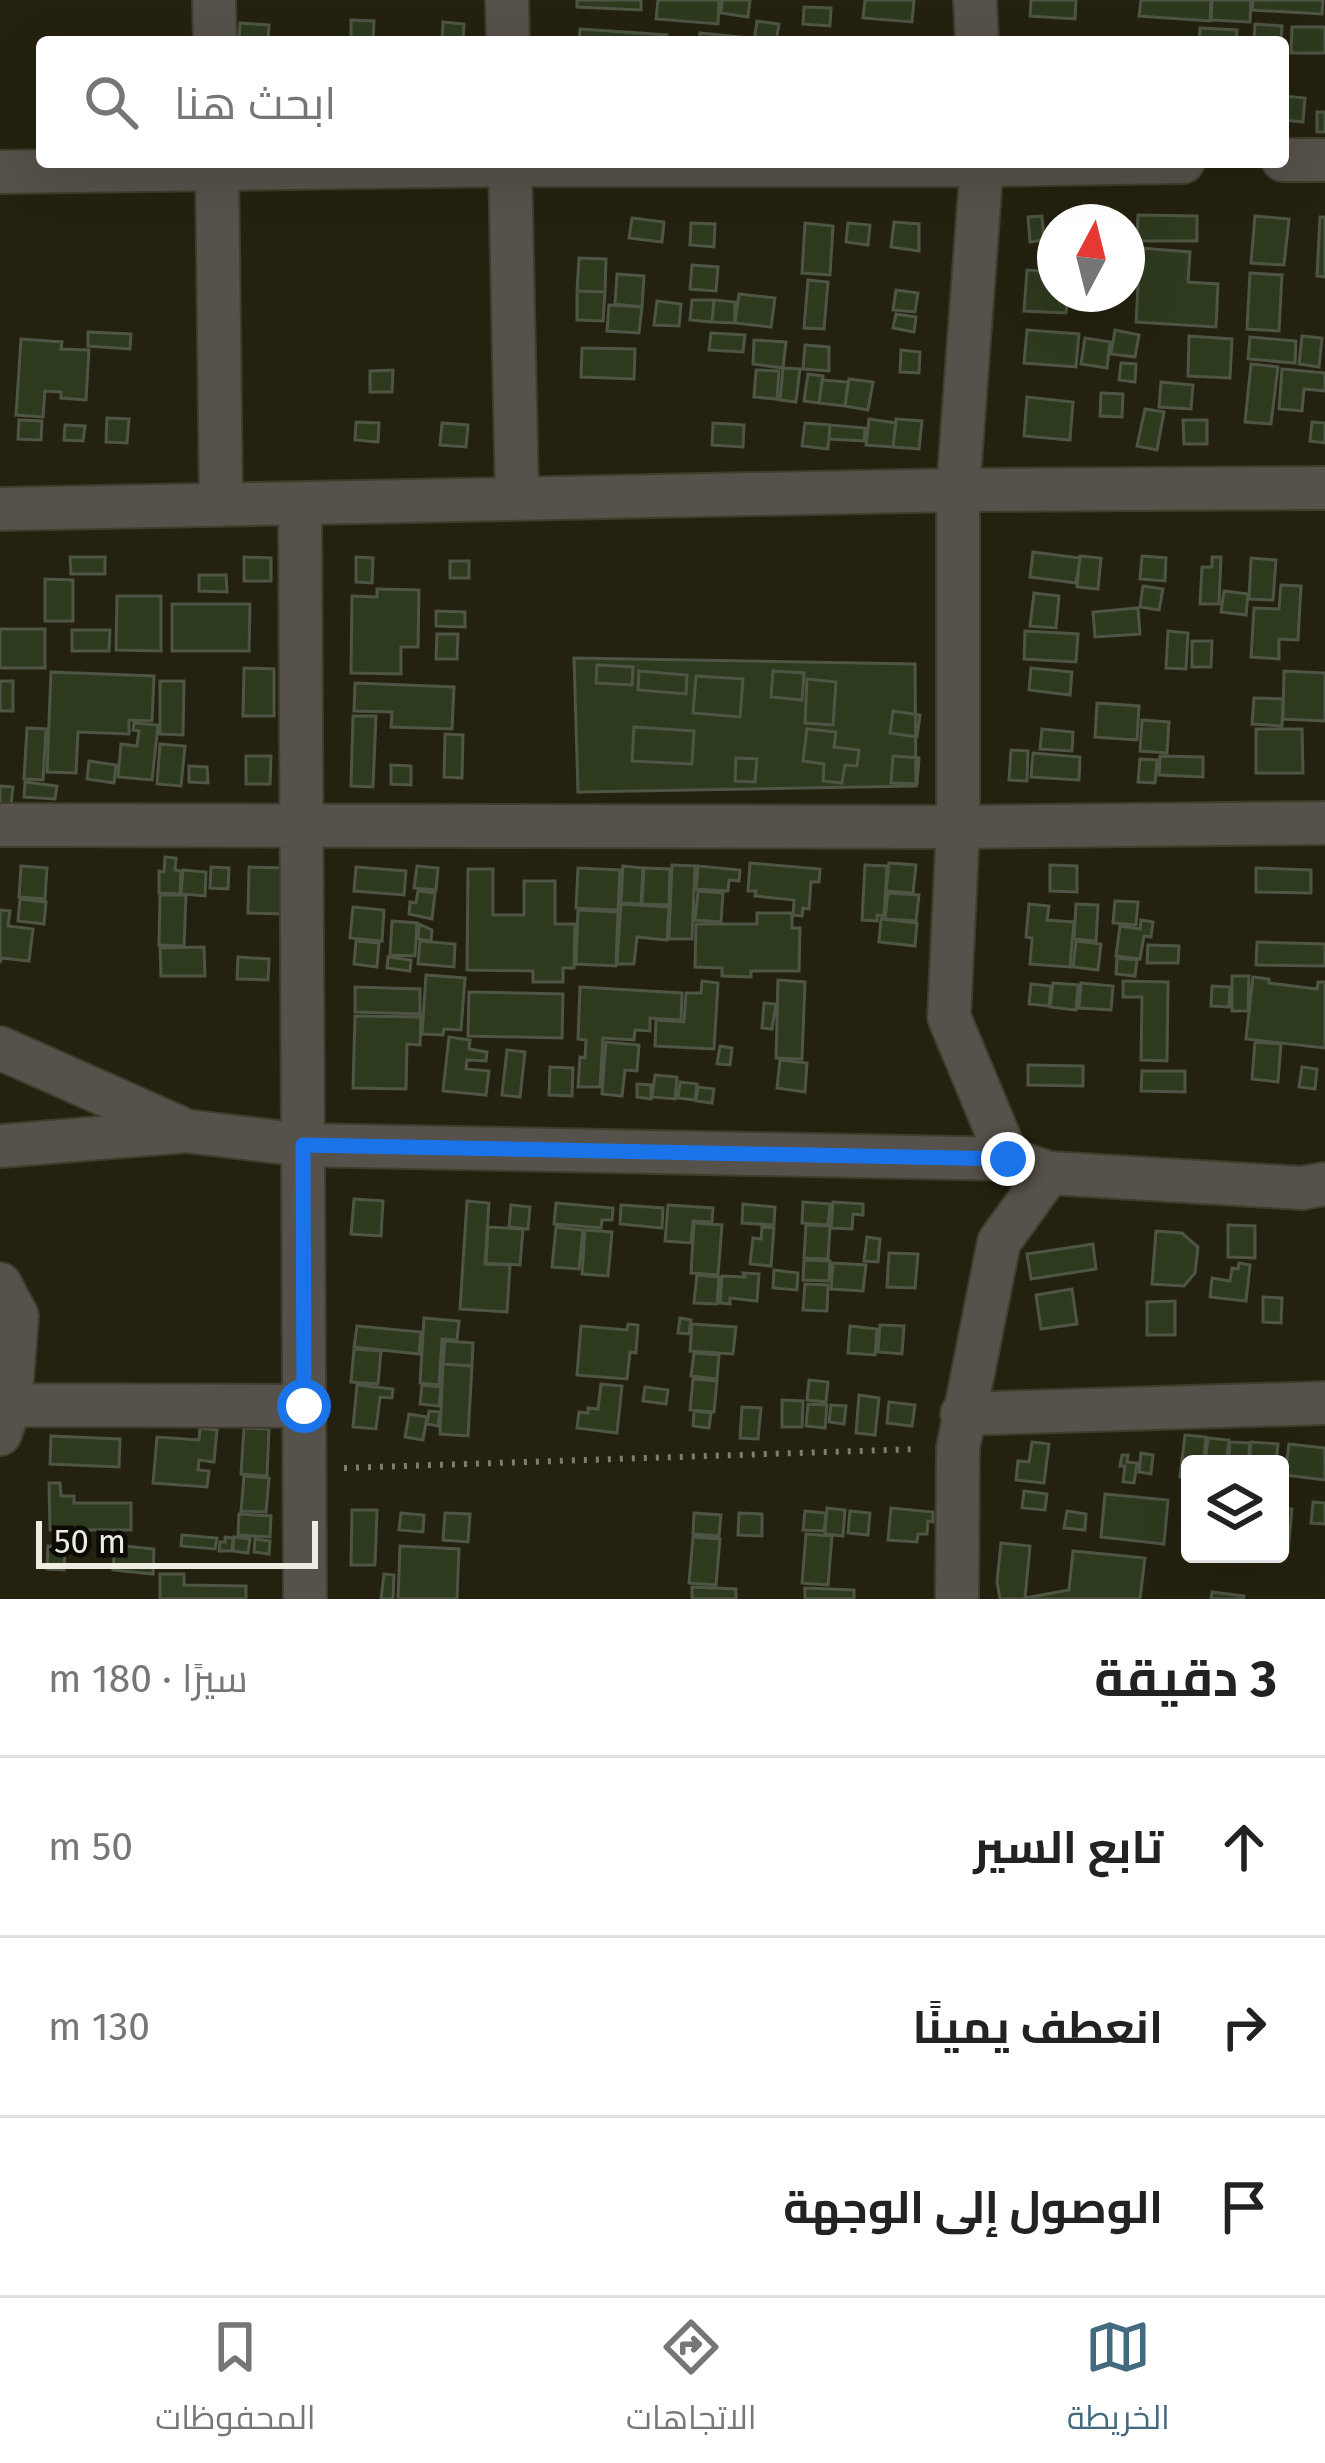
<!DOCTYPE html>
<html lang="ar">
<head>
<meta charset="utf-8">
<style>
	body { margin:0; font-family:"Fira Sans",Cairo,sans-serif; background:#f2f2f2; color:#222; direction:rtl }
	.controls { position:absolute; right:36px; bottom:36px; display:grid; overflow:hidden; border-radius:12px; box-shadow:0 12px 48px #0002 }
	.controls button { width:108px; height:108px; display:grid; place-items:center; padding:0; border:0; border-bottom:3px solid #e0e0e0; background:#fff; color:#222; font:60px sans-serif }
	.compass { position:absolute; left:1037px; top:204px; width:108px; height:108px; border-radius:50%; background:#fff; box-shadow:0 12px 48px #0002; rotate:7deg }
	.scale { position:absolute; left:36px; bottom:30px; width:282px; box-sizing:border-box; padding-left:12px; border:6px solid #edece1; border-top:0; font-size:33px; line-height:42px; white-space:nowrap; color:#edece1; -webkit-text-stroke:9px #0c0b05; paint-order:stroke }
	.stop { position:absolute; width:36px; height:36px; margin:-27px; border:9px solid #1a73e8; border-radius:50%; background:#fff }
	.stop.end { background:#1a73e8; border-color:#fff; box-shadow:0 3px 12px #0008 }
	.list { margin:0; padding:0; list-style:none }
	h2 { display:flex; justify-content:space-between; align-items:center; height:156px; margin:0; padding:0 48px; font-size:51px }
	h2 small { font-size:39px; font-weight:400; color:#767676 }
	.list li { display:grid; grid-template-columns:78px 1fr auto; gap:36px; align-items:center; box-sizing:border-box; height:180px; padding:0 48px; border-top:3px solid #e0e0e0 }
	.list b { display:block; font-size:45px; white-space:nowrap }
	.list em { font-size:39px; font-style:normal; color:#767676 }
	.icon { flex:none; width:66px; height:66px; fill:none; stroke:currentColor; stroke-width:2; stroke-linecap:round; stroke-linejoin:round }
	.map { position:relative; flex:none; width:1325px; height:1599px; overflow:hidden; direction:ltr }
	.search { position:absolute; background:#fff; box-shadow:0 12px 48px #0002; left:36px; right:36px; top:36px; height:132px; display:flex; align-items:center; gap:30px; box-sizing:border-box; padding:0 42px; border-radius:12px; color:#767676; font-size:45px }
	.sheet { height:696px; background:#fff }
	nav { display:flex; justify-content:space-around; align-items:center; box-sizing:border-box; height:168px; border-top:3px solid #e0e0e0; background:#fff; font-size:33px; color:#767676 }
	nav a { display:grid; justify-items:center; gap:6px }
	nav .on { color:#446a80 }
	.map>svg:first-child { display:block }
</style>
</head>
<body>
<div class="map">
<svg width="1325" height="1599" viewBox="0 0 1325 1599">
	<rect width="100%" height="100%" fill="#242110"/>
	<!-- building -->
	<path fill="#2e3a1e" stroke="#4e5544" stroke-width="3" d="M577,0h64v10l-64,-3z
		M658,0h61l-1,24 -62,-5z
		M722,0h28l-2,17 -27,-4z
		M865,0h49l-2,22 -49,-4z
		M1031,0h45l-1,19 -45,-3z
		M1141,0h70l-1,21 -71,-5z
		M1212,0h39l-1,22 -39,-2z
		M1253,0h70l-1,14 -70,-4z
		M804,7l27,1 -1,18 -27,-2z
		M351,20l23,1 -1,21 -22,-1z
		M757,21l22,3 -3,18h-22z
		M443,22l21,2 -1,18h-21z
		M240,23l29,2 -1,17h-29z
		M1255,24l27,2 -1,16h-27z
		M1292,27h33v26h-34z
		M1200,28l37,2 -1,12h-37z
		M580,29l87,6 -1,7h-87z
		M700,33l42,4v5h-43z
		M1284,96l21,2 -2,24 -20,-2z
		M1317,112h8v20h-8z
		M1138,215l59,1v25h-60z
		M1042,216l2,24 -14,2 -2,-25z
		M1255,216l34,3 -5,46 -33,-2z
		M1320,217h5v60l-8,-1z
		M632,218l32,4 -2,20 -33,-4z
		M894,222l25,2v27l-28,-4z
		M691,223l24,1 -1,23 -24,-2z
		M805,223l28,3 -3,49 -28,-2z
		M848,223l22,2 -2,20 -22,-3z
		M1140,248l50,4 -2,30 30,2 -2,43 -80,-5z
		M579,258l27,1 -1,33 -28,-1z
		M692,265l26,2 -2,24 -26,-2z
		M1027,270l28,2v22h13l-2,19 -42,-2z
		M1250,273l32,2 -3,56 -32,-2z
		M617,274l27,2 -2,31 -27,-3z
		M808,280l20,2 -4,47 -20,-1z
		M896,290l22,3 -3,19 -22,-2z
		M577,291l28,1 -2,29 -26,-1z
		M739,294l36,4 -4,29 -36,-4z
		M692,300h22l-2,22 -22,-2z
		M714,300l21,2v21l-23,-1z
		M657,301l24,3 -2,22 -25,-1z
		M609,305l33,2 -3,26 -32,-2z
		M896,314l20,3 -2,15 -21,-4z
		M1027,330l52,4 -3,33 -52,-4z
		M1115,330l24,5 -4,22 -24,-3z
		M88,332l43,2 -1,15 -42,-3z
		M711,333l34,2 -2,17 -34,-2z
		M1189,336l43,3 -2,39 -42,-2z
		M1302,336l20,2 -3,29 -20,-3z
		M1250,337l46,4 -1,22 -47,-4z
		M1085,338l25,4 -3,26 -26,-4z
		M21,339l41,3 -1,7 28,1 -3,50 -25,-2v-6l-16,-1 -2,26 -27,-2z
		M754,340l32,2 -3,26 -30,-4z
		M805,345l24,2v24l-26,-2z
		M582,348l53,1 -1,30 -53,-2z
		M901,350l19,2 -1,21 -19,-1z
		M1121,363l15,1 -1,18 -16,-2z
		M1251,364l27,3 -7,57 -26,-2z
		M783,368l17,1 -4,33 -16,-2z
		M1282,369l43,4v18l-21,-2 -2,22 -23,-2z
		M393,370l-1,22h-22v-21z
		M756,370l23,1 -2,28 -23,-2z
		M808,374l15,2 -4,27 -15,-2z
		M849,379l24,3 -5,28 -23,-4z
		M822,380l26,2 -3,24 -26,-3z
		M1161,382l32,3 -2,24 -32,-2z
		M1101,393l22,1 -1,23 -22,-1z
		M1027,397l46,5 -3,38 -46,-4z
		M1145,409l19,3 -7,38 -20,-4z
		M107,418l22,1 -2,24 -21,-1z
		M869,419l27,4 -3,24 -27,-2z
		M896,419l26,2 -3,28 -26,-2z
		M19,420l23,1 -1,19 -23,-1z
		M1183,420h24v24h-23z
		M356,422l23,1 -1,19 -23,-2z
		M1312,422l13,1v20l-15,-2z
		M442,423l26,2 -2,22 -26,-2z
		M713,423l31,2 -1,22 -31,-2z
		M805,423l25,2 -2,24 -26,-3z
		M65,425l20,1 -2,15 -19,-1z
		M830,425l35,3 -1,13 -35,-2z
		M1033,552l47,6 -4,25 -46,-6z
		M1080,556l21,2 -3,31 -21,-2z
		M1142,556l24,2 -1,23 -25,-2z
		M70,557h35v17h-34z
		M244,557l27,1v23h-27z
		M356,557l17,1 -1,25 -16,-1z
		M1212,557h9l-2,47h-19l2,-37h10z
		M1251,558l25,2 -3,40 -24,-1z
		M450,561h19v17h-19z
		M199,575h27l1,17 -28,-1z
		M45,579l28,1v41h-28z
		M1281,585l20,1 -3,54 -19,-1v20l-28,-2 3,-49 25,1z
		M1143,586l20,3 -4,21 -19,-3z
		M377,589l42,1 -1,57h-17v27l-50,-1 1,-77 25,1z
		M1224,591l24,3 -2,21 -25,-3z
		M1034,593l25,3 -3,32 -26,-2z
		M117,596h44v55l-45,-1z
		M172,604h78l-1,47h-77z
		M1138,608l2,26 -45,3 -2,-25z
		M436,611l29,1v15l-29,-1z
		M0,629h45v39h-45z
		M72,630h38l-1,21h-37z
		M1025,631l53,3 -2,28 -52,-3z
		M1168,631l20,2 -2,36 -20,-1z
		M437,634h21l-1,25h-21z
		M1192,641h20l-1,26h-19z
		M574,658l341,6 1,122 -338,6z
		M597,665l36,2 -1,18 -36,-2z
		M244,668l30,1v47h-31z
		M1031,668l41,4 -2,23 -41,-5z
		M639,671l48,4 -1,19 -48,-4z
		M773,671l31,2 -2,27 -31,-3z
		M1284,671l41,2v48l-42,-2z
		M51,672l103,4 -2,45 -23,-1v14l-51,-2 -2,41 -29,-1z
		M696,676l47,3 -3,38 -47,-4z
		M807,679l29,3 -3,43 -28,-2z
		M0,681h13v30h-13z
		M160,681h24l-1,54 -23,-1z
		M355,683l99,4 -2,42 -61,-2 1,-15 -38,-1z
		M1254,698l29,1 -1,27 -30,-2z
		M1097,703l42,3 -2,34 -42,-3z
		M893,711l27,4 -3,22 -27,-4z
		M353,716h23l-3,71 -22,-1z
		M1142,720l27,2 -2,31 -27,-2z
		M134,723l24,2 -6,55 -34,-3 3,-33 16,2 2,-15 -6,-1z
		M634,727l60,4 -2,33 -60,-3z
		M27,728l19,1 -3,51 -19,-1z
		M807,729l29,3 -2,15 25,3 -2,16 -12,-1 -3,18 -19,-2 1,-17 -21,-3z
		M1042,729l31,3 -1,19 -32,-2z
		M1256,729h46l1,44h-47z
		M445,734l18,1 -1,43 -18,-1z
		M160,744l25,2 -4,40 -24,-2z
		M1011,750l17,1 -1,30 -18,-1z
		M1033,753l47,4 -1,23 -48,-3z
		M246,756h25l-1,28h-24z
		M893,756l26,2 -2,26 -26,-1z
		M1160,756l43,1v20l-44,-2z
		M736,758l21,1 -2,23 -20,-1z
		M1140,759l17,1 -2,23 -17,-1z
		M89,761l27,4 -2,18 -27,-4z
		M391,765l20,1v19l-20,-1z
		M189,766l18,1 1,16 -19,-1z
		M25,782l32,4 -2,13 -31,-2z
		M0,786l13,1 -2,18 -11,-2z
		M165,857l11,1 -1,12 6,1 -1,23 -21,-1v-22l5,1z
		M750,863l70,6 -1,13h-8l-2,27 -6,-1 -1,8 -9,-1 1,-15 -39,-4 1,-5h-8z
		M889,863l27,2 -3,28 -27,-2z
		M672,865l23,1 -3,73h-23z
		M865,865l22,1 -3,50 -7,-1v6l-15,-1z
		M1050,865l27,1v26l-27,-1z
		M21,866l26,2 -2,31 -26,-2z
		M417,866l21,2 -2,22 -22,-2z
		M623,866l20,2 -2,36 -20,-1z
		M698,866l42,4 -1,11 -10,-1 -1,11 -32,-2z
		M211,867l18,1 -1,21 -18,-1z
		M249,867l39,1 -1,46 -39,-1z
		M356,867l50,4 -2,24 -50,-4z
		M578,868l42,2 -2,40 -42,-2z
		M644,868l26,1 -1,36 -27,-1z
		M1256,868l55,2v23l-55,-1z
		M468,869h25v46h31v-34h31v43h20l-1,44h-11v14h-30v-11l-66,-1z
		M183,870l23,2 -1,24 -24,-2z
		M418,891l17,2 -3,26 -23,-5 1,-12 6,1z
		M698,891l25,2 -2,29 -26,-2z
		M888,893l31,2 -3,26 -31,-2z
		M160,895h26l-2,51 -25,-1z
		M20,899l26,3 -2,22 -26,-3z
		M1115,901l23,1 -2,23 -23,-2z
		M621,904l48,3 -2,33 -30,-3 -3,27h-17z
		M1029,904l20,2 -2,14 27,2 -4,45 -40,-3 2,-26 -6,-1z
		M1076,904l22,1 -2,36 -22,-2z
		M353,907l31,3 -2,31 -32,-3z
		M0,910l10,1 -2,15 25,3 -4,32 -27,-3 -2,5z
		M578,910l40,2 -2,54 -40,-2z
		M757,913h35v15h8l-1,43h-48v6l-29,-1v-8l-27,-1 1,-43h61z
		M881,919l36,4 -2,23 -36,-4z
		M1141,920l12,2 -2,15 -7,-1 -4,23 -24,-3 4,-30 20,3z
		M392,921l25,2 -2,33 -25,-1z
		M419,924l13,6 -1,11 -13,-2z
		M356,941l23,2 -2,24 -23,-3z
		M420,941l35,3 -1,23 -36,-3z
		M1076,941l25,3 -3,26 -25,-3z
		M1257,942l68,2v22l-69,-1z
		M1148,945l31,1 -1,17h-31z
		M204,947l1,29h-44l-1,-28z
		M238,957l31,2 -1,21 -31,-1z
		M388,957l23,3 -1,11 -23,-3z
		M1117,958l20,2 -2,16 -19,-2z
		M426,975l39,3 -4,52 -17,-1 -1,6 -21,-1z
		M1232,976h17l-1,35h-16z
		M1253,977l16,2v4l48,6 1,-7h7v66l-79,-9z
		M778,980l27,2 -3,77 -26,-1z
		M702,981l16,2 -4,66 -59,-3 1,-26 28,2 2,-29h15z
		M1123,981l45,1 -1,79 -26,-1 1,-63h-19z
		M1053,983l25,2 -2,25 -26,-3z
		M1081,983l32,3 -2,24 -32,-2z
		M1031,984l20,2 -2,20 -20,-2z
		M1212,986l18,1 -1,20 -18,-1z
		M355,987l65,2v25l-65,-2z
		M580,987l102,6 -1,27 -31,-2v13l-15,-1 -1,10 -31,-2 -3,49h-22l2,-30 5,1 1,-18 -8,-1z
		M469,992l94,2 -1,44 -94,-2z
		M764,1003l12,1 -4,25 -10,-1z
		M355,1016l66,1 -1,28 -13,-1 -1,45 -53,-1z
		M449,1037l21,3 -1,9 18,3 -1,9 -19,-1 -1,9 23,2 -3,24 -43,-4z
		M606,1042l33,3 -2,26 -12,-1 -3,26 -20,-2z
		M1255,1042l26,2 -3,38 -26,-3z
		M720,1046l12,2 -2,17 -13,-1z
		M507,1050l18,2 -5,45 -18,-2z
		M780,1060l27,3 -2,29 -28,-4z
		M1028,1065l55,1v20l-55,-1z
		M550,1067l23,1 -1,28 -23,-1z
		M1302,1067l15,2 -2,20 -16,-2z
		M1142,1071h43v21l-44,-1z
		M655,1075l22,2 -2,22 -23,-2z
		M680,1082l17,2 -2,16 -17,-2z
		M637,1084l14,1v14l-14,-2z
		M698,1087l16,2 -2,14 -16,-2z
		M354,1199l29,2 -2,35 -30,-2z
		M467,1201l22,2 -4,61 25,1 -3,47 -47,-3z
		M803,1202l27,2 -2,21 -26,-2z
		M833,1202l30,2v11l-10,-1 -1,15 -21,-1z
		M556,1203l57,5 -1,12h-10l-1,8 -47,-4z
		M743,1204l32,3 -1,18 -32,-2z
		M511,1205l19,2 -2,22 -19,-2z
		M621,1205l42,3 -1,20 -42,-4z
		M668,1205l45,3 -1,14 -19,-1 -2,22 -26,-2z
		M694,1223l28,2 -4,50 -27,-2z
		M806,1225l24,1 -2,33 -24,-1z
		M1228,1225l27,1v32l-27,-1z
		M488,1227l35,2 -3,36 -34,-2z
		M556,1227l27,3 -4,39 -27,-2z
		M762,1227l12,1 -3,38 -21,-2 3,-26 8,1z
		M585,1230l27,2 -4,44 -26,-2z
		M1156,1231l26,2 16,14 -3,26 -11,13 -32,-2z
		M867,1237l13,2 -2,23 -14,-1z
		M1093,1244l3,25 -65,10 -4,-25z
		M889,1253l29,1 -3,34 -28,-1z
		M804,1260l26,1 -1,20 -26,-1z
		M833,1263l33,2 -3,26 -32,-2z
		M1239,1263l11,2 -4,36 -36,-4 2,-19 18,3 2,-13 6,1z
		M774,1270l24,3 -1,17 -24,-2z
		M743,1273l16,1 -2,27 -27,-3v6l-10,-1 2,-27 23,1z
		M697,1275l22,2 -2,27 -23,-1z
		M805,1284l23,1 -1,26 -24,-1z
		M1072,1289l5,35 -36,5 -5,-34z
		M1263,1297l19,1 -1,25 -18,-1z
		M1175,1301v34h-28v-33z
		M424,1318l35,3 -2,19 -15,-1 -3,46 -19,-2z
		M680,1318l11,2 -2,14 -11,-1z
		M628,1324l10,1 -2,28 -6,-1 -3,27 -50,-4 4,-49 46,4z
		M692,1324l44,3 -3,27 -43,-3z
		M880,1325l24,1 -2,28 -24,-2z
		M357,1326l64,6 -2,22 -65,-7z
		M850,1326l27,3 -2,26 -27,-2z
		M445,1341l28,2 -1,23 -29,-2z
		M354,1349l27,2 -3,33 -27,-2z
		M694,1353l25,2 -2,24 -26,-3z
		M443,1364l29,2 -4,70 -28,-2z
		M693,1379l24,2 -3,31 -24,-2z
		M809,1380l19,2 -2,20 -19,-2z
		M601,1384l21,2 -5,47 -40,-5 2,-16 9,1v-5l10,1z
		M357,1385l36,4 -1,9 -12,-1 -4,32 -23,-2z
		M422,1385l19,2 -2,19 -19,-2z
		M645,1387l23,3 -2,14 -23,-3z
		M859,1395l20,3 -4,37 -19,-2z
		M782,1400l21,1 -1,26h-20z
		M889,1402l26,3 -3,21 -25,-3z
		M808,1404l19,1 -2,23 -19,-2z
		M831,1405l15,1 -2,18 -15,-2z
		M742,1407l19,1 -3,31 -18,-1z
		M429,1411l11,1 -2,14 -11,-2z
		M694,1411l17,2 -2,15 -16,-2z
		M409,1414l18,3 -4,23 -18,-3z
		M200,1428l17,2 -3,32 -15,-2 -1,10 11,1 -2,16 -54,-4 4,-46 42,3z
		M244,1428l25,1 -2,47 -26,-2z
		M1185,1435l21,2 -3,27h-13v14l-10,-1z
		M51,1436l69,3 -1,28 -69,-3z
		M1208,1438l21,2 -3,24h-21z
		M1032,1442l17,2 -5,39 -28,-3 2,-19 11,1z
		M1230,1442l20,1 -2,21h-20z
		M1251,1442l27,2 -2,20h-27z
		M1289,1444l36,4v32l-40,-5z
		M1141,1453l12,2 -2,19 -12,-2z
		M1122,1455h6l-1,7 10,1 -3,20 -11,-1 2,-16h-5z
		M244,1476l25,2 -3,34 -25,-1z
		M49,1483h11l1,13h13v7h57v27h-81z
		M1024,1491l23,3 -2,16 -23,-2z
		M1105,1494l63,6 -4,44 -63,-7z
		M1313,1502l12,1v21l-14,-1z
		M827,1508l18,2 -2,26 -18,-2z
		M891,1508l42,4v10l-5,-1 -1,13h-9l-1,8 -29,-2z
		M1280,1508l12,1 -4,43 -8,-1z
		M352,1510h25l-2,55h-24z
		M805,1511l21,2 -2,18 -21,-1z
		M850,1511l20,2 -2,22 -20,-2z
		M1067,1511l19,3 -1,16 -21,-2z
		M401,1513l23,2 -1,17 -24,-2z
		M445,1513l25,1 -2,28 -25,-2z
		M694,1513l27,2 -2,21 -26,-2z
		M739,1513l23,1v22l-24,-1z
		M239,1514l32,2 -1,21 -32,-2z
		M806,1534l26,2 -4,49 -26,-2z
		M182,1535l35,3 -2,11 -34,-3z
		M225,1537l8,1 -1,13h-13l1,-9h5z
		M234,1537l16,2 -2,14 -15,-2z
		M693,1537l27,2 -4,46 -27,-2z
		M255,1539l15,2 -1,13 -15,-2z
		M1001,1543l29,3 -5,52 44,-8 4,-39 72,7 -5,41h-140l-3,-17z
		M115,1545l39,4 -1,25 -40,-4z
		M48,1546l17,1 -1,23 -17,-1z
		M400,1546l59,3 -2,50h-59z
		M160,1574h24v11l62,1v13h-86z
		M384,1574l10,1 -1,24h-12z
		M692,1587l44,2v10h-44z
		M805,1588l49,2v9h-49z
		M1212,1592l32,4 -1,3h-32z"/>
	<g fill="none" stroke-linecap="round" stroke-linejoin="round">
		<defs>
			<path id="minor" d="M214,0l1,42
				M507,0l1,42
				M975,0l2,42
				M1283,160h42
				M217,162l4,343
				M510,162l7,337
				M982,162l-24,328v337l-9,190 59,142
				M0,172l510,-7h472l201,-3
				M300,504l5,1095
				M0,509l958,-19 367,-2
				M0,825l958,2 367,-4
				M0,1048l180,80
				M0,1146l186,-15 117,14 705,14 41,14 253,15 23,-4
				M0,1284l17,32 -7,89 -10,29
				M10,1405l294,1
				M962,1414l363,-11
				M957,1599l1,-151 41,-206 50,-69"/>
		</defs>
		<!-- minor casing -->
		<use href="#minor" stroke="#403d2d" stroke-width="46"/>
		<!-- path -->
		<path stroke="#7f7d6e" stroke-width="6" stroke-dasharray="3 9" stroke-linecap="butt" d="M344,1468l574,-19"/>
		<!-- minor -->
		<use href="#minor" stroke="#56514a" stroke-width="42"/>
	</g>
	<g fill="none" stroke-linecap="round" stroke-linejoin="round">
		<!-- route -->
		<path stroke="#1a73e8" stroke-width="15" d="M304,1406l-1,-261 705,14"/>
	</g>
</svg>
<div class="controls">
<button><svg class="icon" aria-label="layers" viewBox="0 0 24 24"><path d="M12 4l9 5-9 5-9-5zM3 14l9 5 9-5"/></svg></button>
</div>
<svg class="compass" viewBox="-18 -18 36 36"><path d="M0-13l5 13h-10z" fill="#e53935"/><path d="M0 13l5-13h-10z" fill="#767676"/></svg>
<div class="scale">50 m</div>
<div class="stop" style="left:304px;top:1406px"></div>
<div class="stop end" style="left:1008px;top:1159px"></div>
<div class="search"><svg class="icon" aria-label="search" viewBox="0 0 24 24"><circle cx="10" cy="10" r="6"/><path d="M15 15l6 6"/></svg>ابحث هنا</div>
</div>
<section class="sheet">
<h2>3 دقيقة<small>سيرًا · 180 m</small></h2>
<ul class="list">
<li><svg class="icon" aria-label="ahead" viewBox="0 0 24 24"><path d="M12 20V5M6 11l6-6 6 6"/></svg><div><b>تابع السير</b></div><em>50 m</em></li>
<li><svg class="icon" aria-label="right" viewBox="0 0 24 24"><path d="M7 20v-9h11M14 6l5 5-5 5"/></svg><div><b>انعطف يمينًا</b></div><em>130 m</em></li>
<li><svg class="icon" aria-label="arrive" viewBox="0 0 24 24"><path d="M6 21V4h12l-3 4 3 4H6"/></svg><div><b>الوصول إلى الوجهة</b></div></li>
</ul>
</section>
<nav>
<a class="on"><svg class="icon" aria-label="map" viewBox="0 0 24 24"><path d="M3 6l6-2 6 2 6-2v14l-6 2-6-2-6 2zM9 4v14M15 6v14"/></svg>الخريطة</a>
<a><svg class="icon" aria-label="directions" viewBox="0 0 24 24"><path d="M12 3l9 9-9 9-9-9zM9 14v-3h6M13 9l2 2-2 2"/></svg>الاتجاهات</a>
<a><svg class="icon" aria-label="saved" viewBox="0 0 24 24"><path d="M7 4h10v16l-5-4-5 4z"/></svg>المحفوظات</a>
</nav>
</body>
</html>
